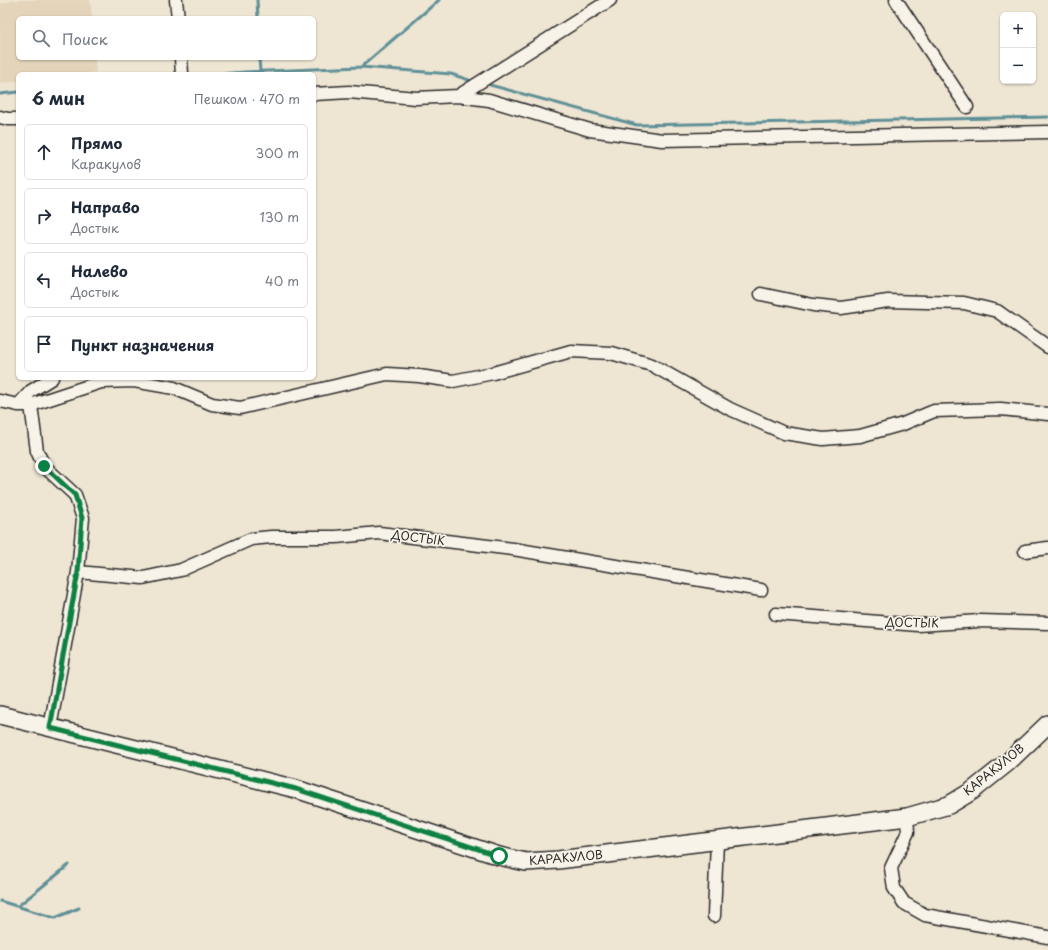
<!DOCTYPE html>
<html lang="ru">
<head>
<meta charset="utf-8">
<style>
	body { margin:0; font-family:"Playpen Sans",sans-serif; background:#f2f2f3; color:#1f2937 }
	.controls { position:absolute; right:12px; top:12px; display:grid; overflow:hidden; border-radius:6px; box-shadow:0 1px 3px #0004 }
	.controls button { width:36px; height:36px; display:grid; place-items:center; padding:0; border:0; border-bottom:1px solid #e0e1e3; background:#fff; color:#1f2937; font:20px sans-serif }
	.stop { position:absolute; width:12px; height:12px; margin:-9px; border:3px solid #0b8043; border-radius:50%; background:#fff }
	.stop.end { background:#0b8043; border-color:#fff; box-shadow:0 1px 4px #0008 }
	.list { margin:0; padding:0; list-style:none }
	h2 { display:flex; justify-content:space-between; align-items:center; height:52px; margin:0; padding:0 16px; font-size:17px }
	h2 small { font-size:13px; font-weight:400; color:#747a83 }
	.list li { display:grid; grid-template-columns:26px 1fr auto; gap:12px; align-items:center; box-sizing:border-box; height:56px; margin:0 8px 8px; padding:0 8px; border:1px solid #e0e1e3; border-radius:6px }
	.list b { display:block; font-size:15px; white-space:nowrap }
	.list p { margin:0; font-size:13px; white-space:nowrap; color:#747a83 }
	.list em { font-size:13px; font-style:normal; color:#747a83 }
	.icon { flex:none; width:22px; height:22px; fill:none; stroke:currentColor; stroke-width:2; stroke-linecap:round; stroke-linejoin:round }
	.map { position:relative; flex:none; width:1048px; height:950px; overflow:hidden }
	.search { position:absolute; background:#fff; box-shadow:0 1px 3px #0004; left:16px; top:16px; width:300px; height:44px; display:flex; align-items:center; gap:10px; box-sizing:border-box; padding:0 14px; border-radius:6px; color:#747a83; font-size:15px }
	.panel { position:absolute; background:#fff; box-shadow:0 1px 3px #0004; left:16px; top:72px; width:300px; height:308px; border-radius:6px }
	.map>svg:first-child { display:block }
</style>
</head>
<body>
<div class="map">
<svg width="1048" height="950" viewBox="0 0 1048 950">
	<rect width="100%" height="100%" fill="#eee5d3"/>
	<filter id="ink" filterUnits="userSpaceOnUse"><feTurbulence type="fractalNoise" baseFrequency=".025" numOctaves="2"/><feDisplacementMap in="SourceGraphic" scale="8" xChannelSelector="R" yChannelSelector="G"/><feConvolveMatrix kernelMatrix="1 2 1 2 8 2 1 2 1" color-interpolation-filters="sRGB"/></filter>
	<g filter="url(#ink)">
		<!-- built -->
		<path fill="#e4d4ba" d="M11,0h79l2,18h-74v40h77l1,14 -15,2h-63v7l-18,2v-79l11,-3z"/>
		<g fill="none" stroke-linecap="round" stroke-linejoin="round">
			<!-- stream -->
			<path stroke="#609097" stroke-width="3" d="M257,0l1,18
				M259,58l1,13
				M361,67l78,-67
				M220,74l25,-2 116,-5 90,7 18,6
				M490,85l147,40 411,-8
				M0,94l18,-2
				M0,901l55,17 24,-10
				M18,906l51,-41"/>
			<defs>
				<path id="minor" d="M176,0l2,18
					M896,0l71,107
					M181,58l1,16
					M314,94l35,-2 67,6 42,-2 31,4 101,30 72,10 386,-8
					M458,96l152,-96
					M0,117l8,2h10
					M761,294l52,11 28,3 47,-7 76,2 33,8 51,36
					M0,401l18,4h13l70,-23 33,-1 40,7 38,16 28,4 147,-34 32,2 34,5 40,-8 78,-22 40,2 41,12 78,44 54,24 39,6 37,-3 43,-12 31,-13 67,-2 47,5
					M18,405l13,-14 21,-13
					M31,405l6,46 7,15 31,29 8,23 -5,54 -28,156
					M1025,551l23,-3
					M78,572l65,6 38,-8 70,-31 20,-2h65l43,-4 134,16 248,41
					M776,614l142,11 62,-4 68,2
					M907,817l1,15 -17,36 3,20 10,15 21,12 123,22
					M714,916l3,-75"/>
				<path id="secondary" d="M0,715l296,74 203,67 27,6 32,-2 349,-43 42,-12 23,-14 35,-28 41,-39"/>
			</defs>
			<!-- minor casing -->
			<use href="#minor" stroke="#2b2b2b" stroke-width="15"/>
			<!-- secondary casing -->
			<use href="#secondary" stroke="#2b2b2b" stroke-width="20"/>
			<!-- minor -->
			<use href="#minor" stroke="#f7f3e8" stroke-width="12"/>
			<!-- secondary -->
			<use href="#secondary" stroke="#f7f3e8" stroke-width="17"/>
		</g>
	</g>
	<g fill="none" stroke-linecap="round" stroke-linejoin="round" filter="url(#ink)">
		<!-- route -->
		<path stroke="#0b8043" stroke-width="5" d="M44,466l31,29 7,23 -4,54 -28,156 246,61 203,67"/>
	</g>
	<g text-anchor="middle" stroke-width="3.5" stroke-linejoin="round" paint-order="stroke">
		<!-- street labels -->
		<g font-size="12" fill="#2b2b2b" stroke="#f7f3e8">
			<text transform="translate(418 538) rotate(7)" y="4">ДОСТЫК</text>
			<text transform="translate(912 623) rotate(1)" y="4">ДОСТЫК</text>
			<text transform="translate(994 770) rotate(-39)" y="4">КАРАКУЛОВ</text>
			<text transform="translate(566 858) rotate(-5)" y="4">КАРАКУЛОВ</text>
		</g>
	</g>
</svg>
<div class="controls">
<button>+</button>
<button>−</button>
</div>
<div class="stop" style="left:499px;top:856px"></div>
<div class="stop end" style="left:44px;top:466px"></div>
<div class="search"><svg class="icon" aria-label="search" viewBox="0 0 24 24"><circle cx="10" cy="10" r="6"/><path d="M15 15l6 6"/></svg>Поиск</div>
<section class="panel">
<h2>6 мин<small>Пешком · 470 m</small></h2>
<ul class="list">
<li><svg class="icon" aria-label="ahead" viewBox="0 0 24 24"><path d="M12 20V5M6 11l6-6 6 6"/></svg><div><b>Прямо</b><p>Каракулов</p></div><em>300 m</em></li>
<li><svg class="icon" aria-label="right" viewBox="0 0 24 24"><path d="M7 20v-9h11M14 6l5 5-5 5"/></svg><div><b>Направо</b><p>Достык</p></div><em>130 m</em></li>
<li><svg class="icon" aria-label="left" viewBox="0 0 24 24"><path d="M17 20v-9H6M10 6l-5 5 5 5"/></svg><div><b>Налево</b><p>Достык</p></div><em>40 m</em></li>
<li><svg class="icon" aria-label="arrive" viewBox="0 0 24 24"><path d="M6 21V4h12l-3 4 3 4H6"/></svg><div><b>Пункт назначения</b></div></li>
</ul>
</section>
</div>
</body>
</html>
